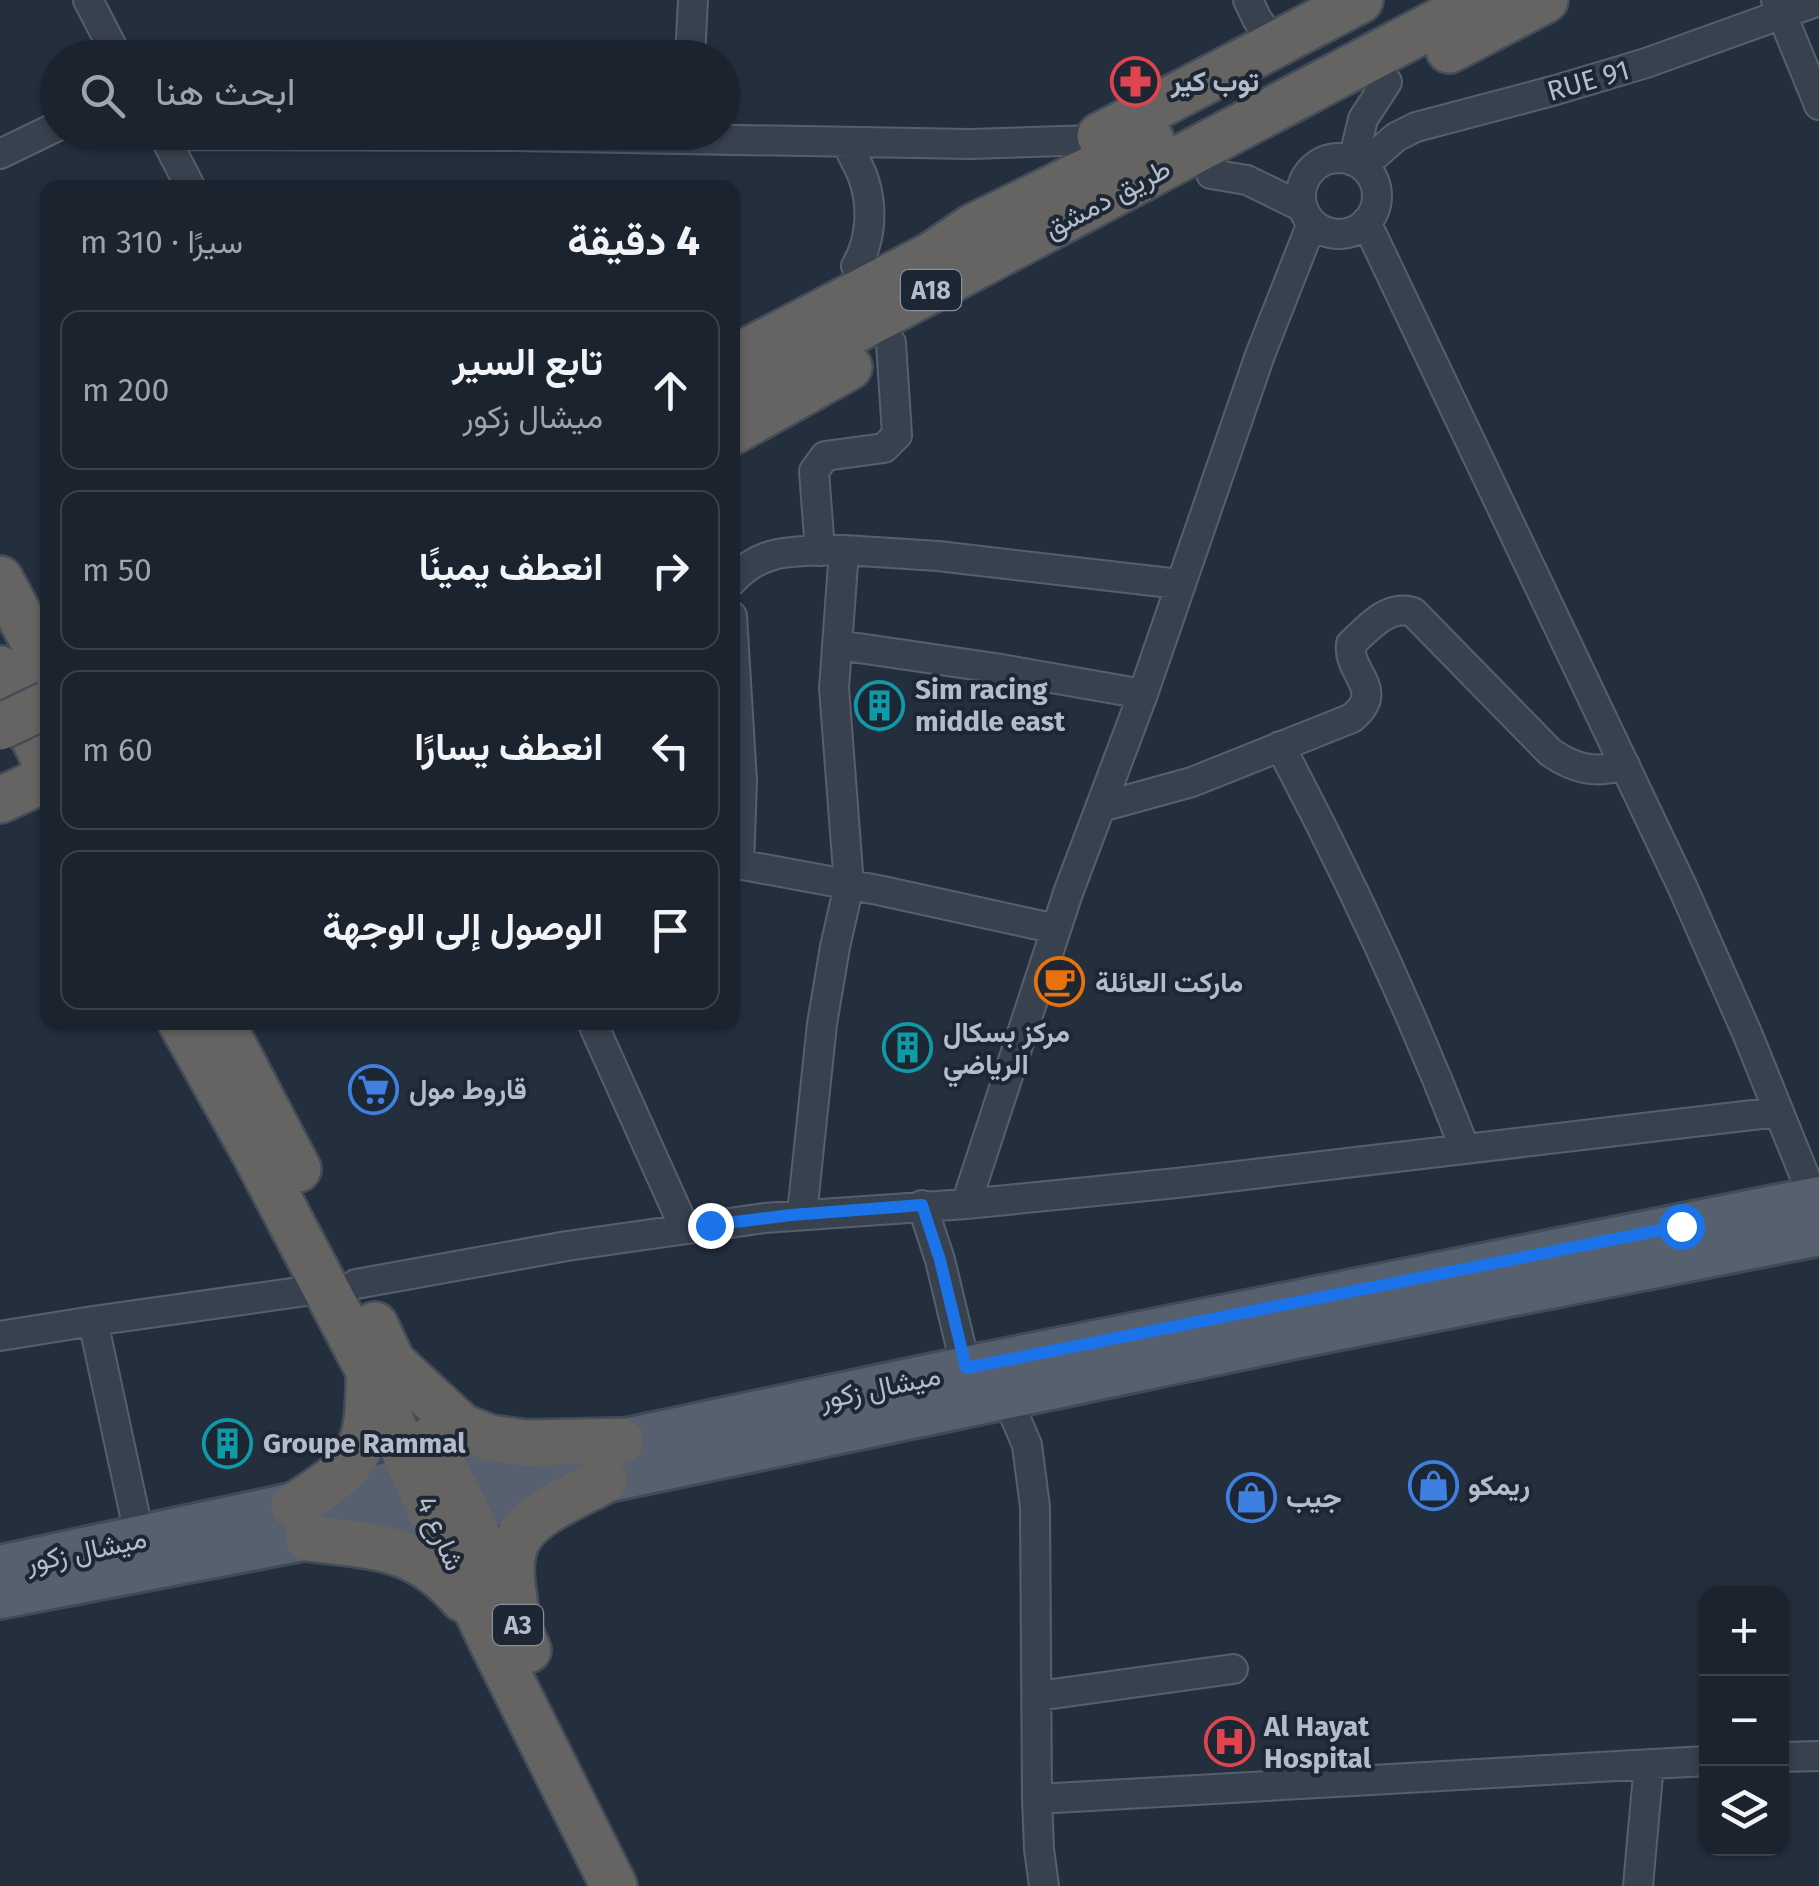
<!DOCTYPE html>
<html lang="ar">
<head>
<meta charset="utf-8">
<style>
	body { margin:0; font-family:"Fira Sans",Vazirmatn,sans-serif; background:#282f3a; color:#f1f3f6; direction:rtl }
	.controls { position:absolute; right:30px; bottom:30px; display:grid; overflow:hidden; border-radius:20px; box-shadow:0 2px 8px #0004 }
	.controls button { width:90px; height:90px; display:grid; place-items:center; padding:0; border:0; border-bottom:2px solid #39404a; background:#1b232e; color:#f1f3f6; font:50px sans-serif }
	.stop { position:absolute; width:30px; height:30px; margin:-22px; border:8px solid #1a73e8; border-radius:50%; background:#fff }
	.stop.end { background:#1a73e8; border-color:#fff; box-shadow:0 2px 10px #0008 }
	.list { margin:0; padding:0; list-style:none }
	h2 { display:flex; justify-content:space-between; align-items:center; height:130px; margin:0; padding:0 40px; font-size:42px }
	h2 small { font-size:32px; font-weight:400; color:#a0a4aa }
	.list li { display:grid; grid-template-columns:65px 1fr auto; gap:30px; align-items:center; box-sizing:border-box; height:160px; margin:0 20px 20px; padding:0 20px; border:2px solid #39404a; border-radius:20px }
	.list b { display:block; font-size:38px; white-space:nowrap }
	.list p { margin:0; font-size:32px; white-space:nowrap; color:#a0a4aa }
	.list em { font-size:32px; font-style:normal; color:#a0a4aa }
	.icon { flex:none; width:55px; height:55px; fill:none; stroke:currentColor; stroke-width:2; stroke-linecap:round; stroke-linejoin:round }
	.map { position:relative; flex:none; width:1819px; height:1886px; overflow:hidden; direction:ltr }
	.search { position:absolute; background:#1b232e; box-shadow:0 2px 8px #0004; left:40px; top:40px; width:700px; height:110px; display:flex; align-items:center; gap:25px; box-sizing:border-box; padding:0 35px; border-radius:55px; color:#a0a4aa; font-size:38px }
	.panel { position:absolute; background:#1b232e; box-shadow:0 2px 8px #0004; left:40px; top:180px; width:700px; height:850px; border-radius:20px; direction:rtl }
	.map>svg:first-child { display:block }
</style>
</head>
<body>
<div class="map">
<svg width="1819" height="1886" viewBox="0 0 1819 1886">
	<rect width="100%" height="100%" fill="#242f3e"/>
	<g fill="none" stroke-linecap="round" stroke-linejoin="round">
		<defs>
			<path id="minor" d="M88,0l30,58
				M1248,0l9,19 18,26
				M1776,0l43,105
				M690,58l3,-58
				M162,132l29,56
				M164,135l348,1 458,8 122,-4
				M847,143c5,13 13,24 17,37 9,28 7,61 -8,86
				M0,154l58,-28
				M1301 196a38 38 0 1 1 76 0a38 38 0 1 1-76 0Z
				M1353,161l10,-42 24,-37
				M1363,166l33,-29 20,-10 140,-37 90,-27 173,-62
				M1211,174l36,6 55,27
				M1366,222l316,664 65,147 67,166
				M820,551l-6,-80 11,-15 59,-8 13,-13 -6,-92
				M732,581c31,-34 62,-29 105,-31
				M732,616l10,165 -3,84
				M838,645l157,23 148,26
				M1280,746c69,130 132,266 185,403
				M1101,807l91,-25 160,-64c35,-29 -5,-44 -1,-74 17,-16 37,-40 62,-32l137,140c24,17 46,22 75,13
				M732,863l146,27 178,39
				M592,1022l93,207
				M966,1204l102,-311 75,-199 117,-339 52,-132
				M922,1205l18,55 26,108
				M802,1214l20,-190 13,-77 14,-62 -15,-197 10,-138 94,6 241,28
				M356,1284l211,-38 197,-28 202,-14 211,-21 601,-71
				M93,1321l47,218
				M0,1336l93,-15 234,-33
				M1007,1398l20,47 8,62 2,292 2,50 5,37
				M1038,1696l195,-27
				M1782,1757l37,-1
				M1037,1799l669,-38
				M1638,1886l11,-122"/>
			<path id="primary" d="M0,1567l417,-89 204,-37 345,-73 853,-170
				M0,1597l308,-59 158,-28 834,-174 519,-102"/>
			<path id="trunk" d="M1449,50l96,-50
				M1100,136l260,-136
				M732,359l200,-104 41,-28 178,-87
				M732,395l748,-395
				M732,432l117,-65
				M0,579l48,90
				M0,669l48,98
				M0,800l48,-22
				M181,1022l73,130 115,219 64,146 56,119 125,250
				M221,1022l77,147
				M375,1325l17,37 70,65 28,11 36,5 95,-2
				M430,1440l36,70 62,140
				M294,1506c64,-41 75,-50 75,-128
				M308,1538c67,9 108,6 155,61
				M515,1606c-3,-20 -7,-44 1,-63 12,-30 63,-48 89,-63"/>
		</defs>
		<!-- minor casing -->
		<use href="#minor" stroke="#565f6c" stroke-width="32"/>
		<!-- primary casing -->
		<use href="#primary" stroke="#414a57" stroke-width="48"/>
		<!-- trunk casing -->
		<use href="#trunk" stroke="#434c59" stroke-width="50"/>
		<!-- minor -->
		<use href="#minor" stroke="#38414e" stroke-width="28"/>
		<!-- primary -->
		<use href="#primary" stroke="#56606e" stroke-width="42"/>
		<!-- trunk -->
		<use href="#trunk" stroke="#656462" stroke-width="45"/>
		<defs>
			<path id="trunk-bridge" d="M0,727l48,-23"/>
		</defs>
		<!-- trunk-bridge casing -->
		<use href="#trunk-bridge" stroke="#434c59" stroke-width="50" stroke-linecap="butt"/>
		<!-- trunk-bridge -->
		<use href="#trunk-bridge" stroke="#656462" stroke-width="45"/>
	</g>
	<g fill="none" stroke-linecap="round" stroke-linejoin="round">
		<!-- route -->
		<path stroke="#1a73e8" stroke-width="12" d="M710,1225l81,-10 131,-10 18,55 26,108 715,-142"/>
	</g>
	<!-- icons -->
	<defs>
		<symbol id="pharmacy-ring" viewBox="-11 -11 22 22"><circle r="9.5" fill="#1d2633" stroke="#e0444e" stroke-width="1.5"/><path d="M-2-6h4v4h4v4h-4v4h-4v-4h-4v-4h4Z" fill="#e0444e"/></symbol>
		<symbol id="building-ring" viewBox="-11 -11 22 22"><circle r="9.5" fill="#1d2633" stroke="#0f9aa8" stroke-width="1.5"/><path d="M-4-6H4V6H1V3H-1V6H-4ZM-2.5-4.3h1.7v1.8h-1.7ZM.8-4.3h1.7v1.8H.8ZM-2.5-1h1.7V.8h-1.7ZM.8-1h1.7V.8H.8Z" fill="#0f9aa8"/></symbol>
		<symbol id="cafe-ring" viewBox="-11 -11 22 22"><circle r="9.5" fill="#1d2633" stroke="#e8710a" stroke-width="1.5"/><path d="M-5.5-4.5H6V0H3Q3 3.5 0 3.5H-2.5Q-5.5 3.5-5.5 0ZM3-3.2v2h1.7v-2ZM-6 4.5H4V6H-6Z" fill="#e8710a"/></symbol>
		<symbol id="supermarket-ring" viewBox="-11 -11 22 22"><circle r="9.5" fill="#1d2633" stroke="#3f7fe0" stroke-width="1.5"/><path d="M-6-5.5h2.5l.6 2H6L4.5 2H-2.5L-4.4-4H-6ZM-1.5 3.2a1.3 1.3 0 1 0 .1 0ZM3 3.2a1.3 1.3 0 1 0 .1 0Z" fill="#3f7fe0"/></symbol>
		<symbol id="shop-ring" viewBox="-11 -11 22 22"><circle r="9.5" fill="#1d2633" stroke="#3f7fe0" stroke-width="1.5"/><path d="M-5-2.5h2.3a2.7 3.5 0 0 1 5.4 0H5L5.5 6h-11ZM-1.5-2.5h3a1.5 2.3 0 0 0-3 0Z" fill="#3f7fe0"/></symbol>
		<symbol id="hospital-ring" viewBox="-11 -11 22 22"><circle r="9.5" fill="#1d2633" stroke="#e0444e" stroke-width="1.5"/><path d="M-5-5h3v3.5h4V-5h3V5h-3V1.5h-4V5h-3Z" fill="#e0444e"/></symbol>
	</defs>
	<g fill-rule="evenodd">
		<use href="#pharmacy-ring" x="1108" y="54" width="55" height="55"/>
		<use href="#building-ring" x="852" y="678" width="55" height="55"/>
		<use href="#cafe-ring" x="1032" y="954" width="55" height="55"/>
		<use href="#building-ring" x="880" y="1020" width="55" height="55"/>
		<use href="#supermarket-ring" x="346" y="1062" width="55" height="55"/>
		<use href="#building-ring" x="200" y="1416" width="55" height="55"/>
		<use href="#shop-ring" x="1406" y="1458" width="55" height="55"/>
		<use href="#shop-ring" x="1224" y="1470" width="55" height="55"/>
		<use href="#hospital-ring" x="1202" y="1714" width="55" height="55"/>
	</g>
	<g text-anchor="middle" stroke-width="8" stroke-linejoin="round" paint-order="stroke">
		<!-- shield labels -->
		<g fill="#1d2633" stroke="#878f9c" stroke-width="2.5">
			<rect x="901" y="270" width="60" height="40" rx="8"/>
			<rect x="493" y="1605" width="50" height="40" rx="8"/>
		</g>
		<g font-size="25" font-weight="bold" fill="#b4bcc9">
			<text x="931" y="299">A18</text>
			<text x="518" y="1634">A3</text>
		</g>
		<!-- street labels -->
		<g font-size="28" fill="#b4bcc9" stroke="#1d2633">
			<text transform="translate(1588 80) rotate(-16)" y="10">RUE 91</text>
			<text transform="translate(1107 198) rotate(-28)" y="10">طريق دمشق</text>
			<text transform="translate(880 1387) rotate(-12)" y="10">ميشال زكور</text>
			<text transform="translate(441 1533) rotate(66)" y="10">شارع 4</text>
			<text transform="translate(86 1550) rotate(-12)" y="10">ميشال زكور</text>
		</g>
		<!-- poi labels -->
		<g font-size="28" font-weight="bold" fill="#b4bcc9" stroke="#1d2633" text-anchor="start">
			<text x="1171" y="91">توب كير</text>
			<text x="915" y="699">Sim racing<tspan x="915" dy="32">middle east</tspan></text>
			<text x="1095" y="992">ماركت العائلة</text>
			<text x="943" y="1042">مركز بسكال<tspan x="943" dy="32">الرياضي</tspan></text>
			<text x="409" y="1099">قاروط مول</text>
			<text x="263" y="1453">Groupe Rammal</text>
			<text x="1468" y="1495">ريمكو</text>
			<text x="1286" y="1507">جيب</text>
			<text x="1264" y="1736">Al Hayat<tspan x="1264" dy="32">Hospital</tspan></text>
		</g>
	</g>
</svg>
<div class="controls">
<button>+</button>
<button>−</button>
<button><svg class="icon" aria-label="layers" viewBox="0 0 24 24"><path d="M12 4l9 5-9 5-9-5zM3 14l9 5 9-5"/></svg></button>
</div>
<div class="stop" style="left:1681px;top:1226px"></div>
<div class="stop end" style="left:710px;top:1225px"></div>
<div class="search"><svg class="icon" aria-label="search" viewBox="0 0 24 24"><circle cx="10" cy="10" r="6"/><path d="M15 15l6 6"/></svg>ابحث هنا</div>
<section class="panel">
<h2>4 دقيقة<small>سيرًا · 310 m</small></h2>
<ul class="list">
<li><svg class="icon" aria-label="ahead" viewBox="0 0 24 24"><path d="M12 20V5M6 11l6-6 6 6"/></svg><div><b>تابع السير</b><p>ميشال زكور</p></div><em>200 m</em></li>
<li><svg class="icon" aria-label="right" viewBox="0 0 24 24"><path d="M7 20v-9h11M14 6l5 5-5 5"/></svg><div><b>انعطف يمينًا</b></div><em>50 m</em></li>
<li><svg class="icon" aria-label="left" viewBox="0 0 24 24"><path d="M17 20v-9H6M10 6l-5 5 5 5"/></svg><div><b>انعطف يسارًا</b></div><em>60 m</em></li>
<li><svg class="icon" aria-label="arrive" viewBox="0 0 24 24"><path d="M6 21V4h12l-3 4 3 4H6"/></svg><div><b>الوصول إلى الوجهة</b></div></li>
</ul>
</section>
</div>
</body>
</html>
